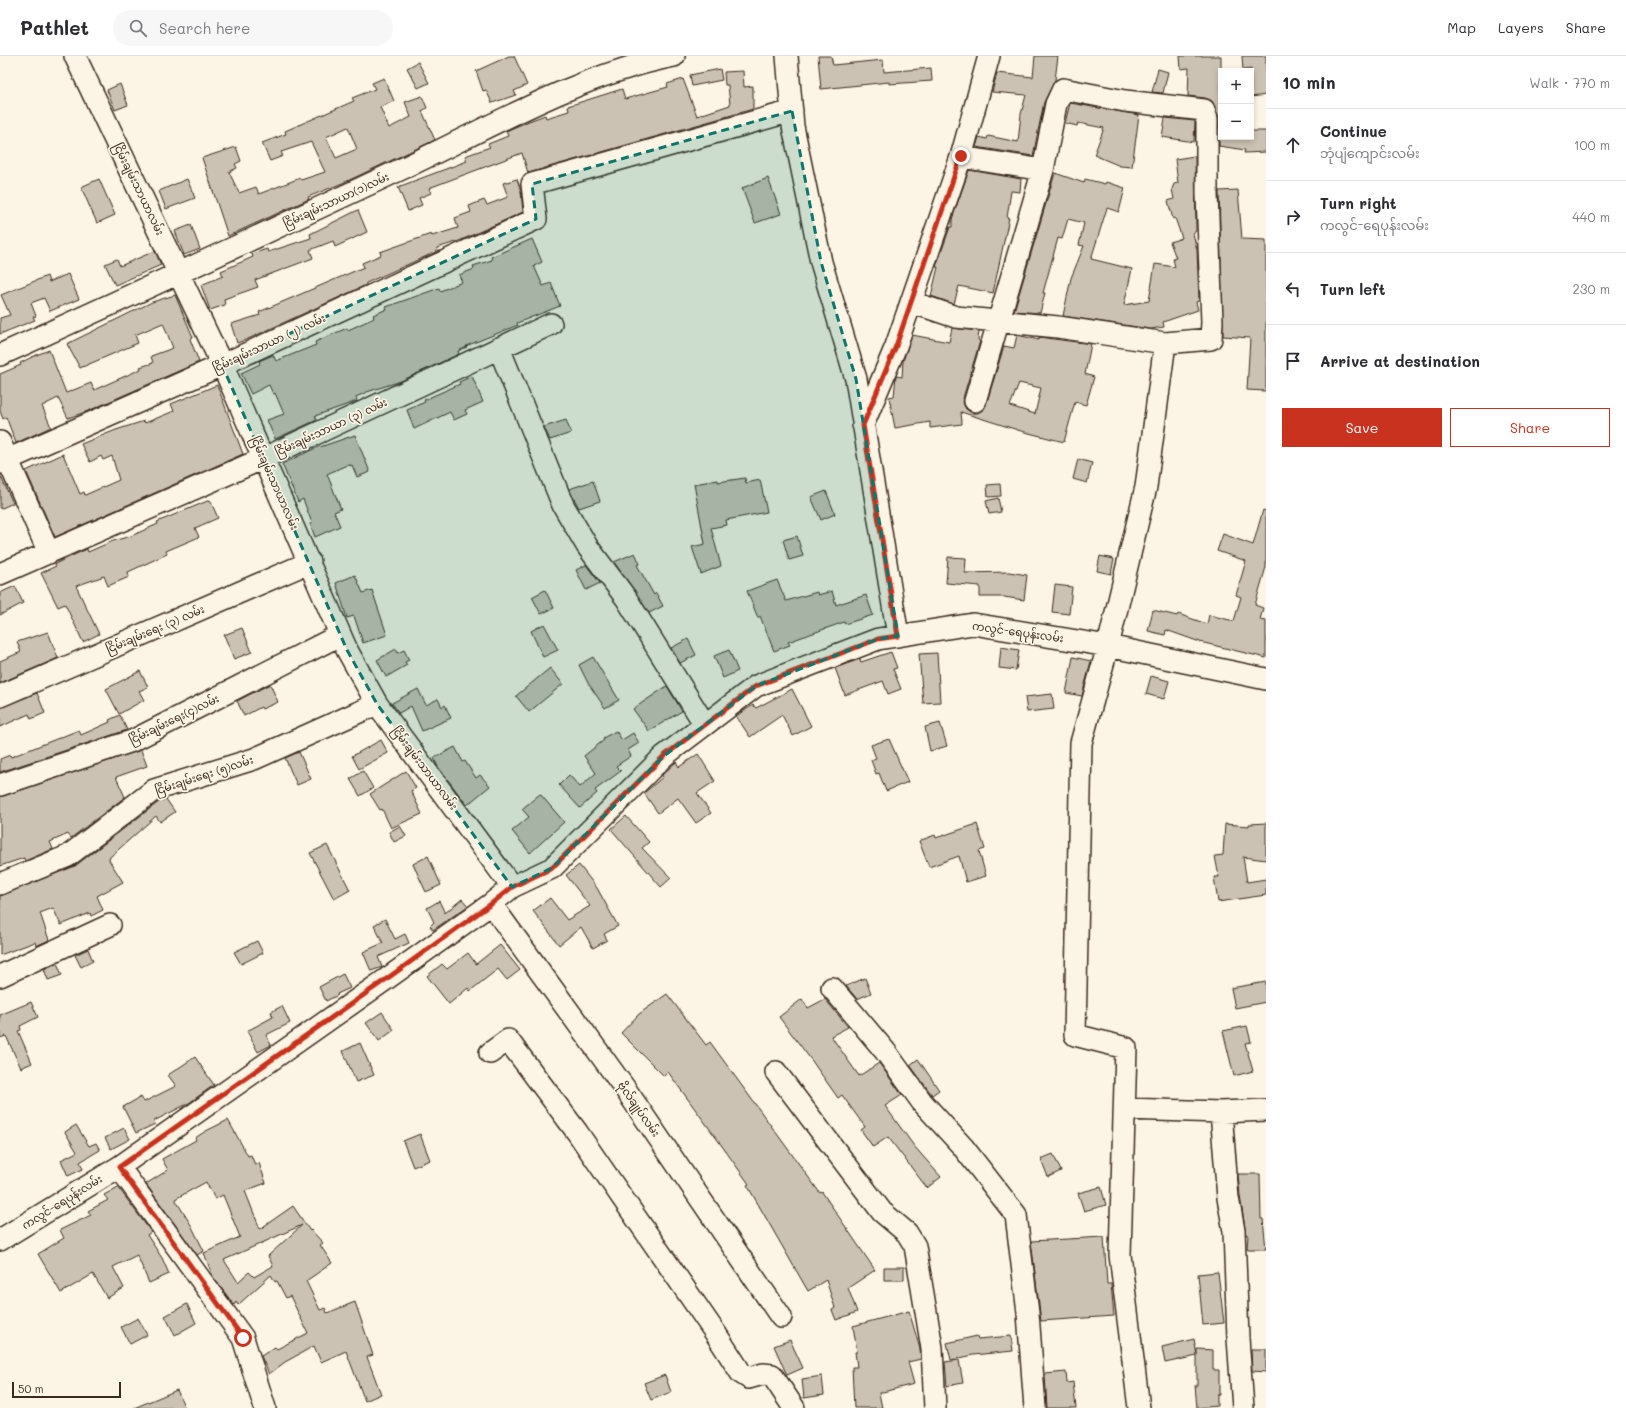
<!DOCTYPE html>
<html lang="en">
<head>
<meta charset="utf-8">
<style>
	body { margin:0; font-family:Mali,"Noto Sans Myanmar",sans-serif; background:#f7f7f7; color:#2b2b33 }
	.controls { position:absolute; right:12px; top:12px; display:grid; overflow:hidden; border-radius:0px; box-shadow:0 2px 6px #0003 }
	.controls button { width:36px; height:36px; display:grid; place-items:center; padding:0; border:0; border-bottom:1px solid #e1e1e2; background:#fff; color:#2b2b33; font:20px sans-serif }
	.scale { position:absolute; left:12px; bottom:10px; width:109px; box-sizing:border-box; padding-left:4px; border:2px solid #3b2a1e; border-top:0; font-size:11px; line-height:14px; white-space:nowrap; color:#3b2a1e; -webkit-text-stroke:3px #fcf5e5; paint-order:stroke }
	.stop { position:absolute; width:12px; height:12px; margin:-9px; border:3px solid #c8321e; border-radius:50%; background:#fff }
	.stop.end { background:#c8321e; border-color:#fff; box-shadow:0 1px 4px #0008 }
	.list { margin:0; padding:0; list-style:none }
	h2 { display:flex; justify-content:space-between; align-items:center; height:52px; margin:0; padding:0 16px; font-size:17px }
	h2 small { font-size:13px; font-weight:400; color:#7c7c81 }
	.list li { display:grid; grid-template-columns:26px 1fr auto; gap:12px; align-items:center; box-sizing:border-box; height:72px; padding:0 16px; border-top:1px solid #e1e1e2 }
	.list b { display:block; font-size:15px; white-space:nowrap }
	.list p { margin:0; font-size:13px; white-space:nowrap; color:#7c7c81 }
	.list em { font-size:13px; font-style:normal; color:#7c7c81 }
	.actions { display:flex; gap:8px; padding:12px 16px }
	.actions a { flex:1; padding:9px 0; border:1px solid #c8321e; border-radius:0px; text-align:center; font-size:14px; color:#c8321e }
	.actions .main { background:#c8321e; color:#fff }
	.icon { flex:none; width:22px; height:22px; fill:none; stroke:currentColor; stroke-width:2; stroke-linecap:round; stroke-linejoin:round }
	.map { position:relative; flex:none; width:1266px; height:1352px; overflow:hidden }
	header { display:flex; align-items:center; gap:24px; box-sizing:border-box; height:56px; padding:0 20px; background:#fff; border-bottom:1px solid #e1e1e2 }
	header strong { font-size:19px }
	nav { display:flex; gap:22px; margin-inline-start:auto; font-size:14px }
	.search { width:280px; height:36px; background:#f7f7f7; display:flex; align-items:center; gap:10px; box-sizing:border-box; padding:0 14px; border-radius:22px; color:#7c7c81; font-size:15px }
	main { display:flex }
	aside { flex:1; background:#fff }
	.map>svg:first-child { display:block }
</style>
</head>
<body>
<header>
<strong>Pathlet</strong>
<div class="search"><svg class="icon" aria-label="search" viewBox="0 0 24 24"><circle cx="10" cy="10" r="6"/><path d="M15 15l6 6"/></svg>Search here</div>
<nav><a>Map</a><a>Layers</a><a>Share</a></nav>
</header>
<main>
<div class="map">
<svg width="1266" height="1352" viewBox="0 0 1266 1352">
	<rect width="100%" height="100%" fill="#fcf5e5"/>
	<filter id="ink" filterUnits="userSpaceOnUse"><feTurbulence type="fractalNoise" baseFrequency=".025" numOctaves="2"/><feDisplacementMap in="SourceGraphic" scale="8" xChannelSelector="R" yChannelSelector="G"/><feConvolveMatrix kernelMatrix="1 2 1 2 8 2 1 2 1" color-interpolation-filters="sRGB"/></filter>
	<g filter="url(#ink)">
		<!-- building -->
		<path fill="#ccc2b3" stroke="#3b2a1e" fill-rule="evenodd" d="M509,0h5l13,29 -13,6 2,4 -24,8 -6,-13 -3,1 -7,-20z
			M818,0h13l2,9 50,-5 1,12 47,-4 1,13 -43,3v-2l-68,7z
			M1035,0h23l-3,24 -11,22 -11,54 -57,-9 3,-10 8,2 1,-3 30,6 3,-28 5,-19 -34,-3 5,-19 36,4z
			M1180,0h41v72h-2l-1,-13 -6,-14 -7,-3 -17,-2 1,-28 -8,1z
			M1242,0h24v39l-15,2v-28l-8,1z
			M418,6l11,21 -11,5 -11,-20z
			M720,13l2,11 -30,6 -2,-11z
			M1158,13l10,3 -5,21 -11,-1z
			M743,15l1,16 9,-1v23l-225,64 -6,-20 -93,35 2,5 -12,5 3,7 -14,6 -10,-24 69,-26 -2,-5 25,-9 -2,-3 20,-8 -2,-5 23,-10 16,-6 1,3 23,-7 -1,-5 54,-17 3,10 43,-12 -1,-3 16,-5 14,37 33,-11 -2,-20h-3l-1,-13z
			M384,22l10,23 -14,6 9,21 22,-11 -6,-15 17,-6 5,12 -5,3 13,29 -90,42 -37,15 1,2 -81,37 -26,-78 34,-11 5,14 -6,3 2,4 -8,4 10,21 17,-6 3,7 41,-16 1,2 24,-8 -14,-30 -30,10 2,4 -13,5 -8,-18 24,-9 -1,-3 69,-30 -2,-3 23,-9 -3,-6zM348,71l9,22 -21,9 -10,-21z
			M120,28l8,21 -13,5 -8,-20z
			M1070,47l69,12 -7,52 -12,-1 -26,-11 10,-27 -26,-5 -1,3 -12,-3z
			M1165,62l30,3 -1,21 -32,-5z
			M1251,75h15v21l-22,1 1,-3 -26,-4v-9h32z
			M1195,100l1,75 -3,2 4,17 2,51 -3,1 2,8 -35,12 1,5 -13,2 -88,-13 8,-38 13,-32 -5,-1 5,-22 -16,-4 -6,20 -4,-1 -15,55h2l-5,20 -26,-2 41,-138 29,10 1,-4 20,5 1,-2 19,6 -6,24 -12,-4 -16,51 41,10 -8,36 25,-4 6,-37 20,3 -2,-8 3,-1 -6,-16 12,-4 -7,-20 -2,1 -5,-18 6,-2 -2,-10 2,-5 4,-1 -3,-24z
			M969,114l52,9 -1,13 -9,-1 -4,27h2l-16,75 -34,-7 -5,18 -23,-8 7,-29h-2l14,-40h2v-8z
			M768,122l13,36 -26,9 -13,-35z
			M99,123l16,36 -18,8 -16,-36z
			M187,123l8,19 -29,11 -7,-18z
			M517,123l4,12 2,21 -64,29 -22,7 1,3 -72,32v2l-118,54 -11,4 -6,-19 29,-9 -1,-3 105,-45 -2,-4 19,-8 -1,-3 51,-18 1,2 26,-8 -3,-10 16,-6 -2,-6 15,-6 3,5 21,-8 -5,-14z
			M1238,134l4,49 24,1v151l-19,-1 3,-52 -27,-2 -4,-145z
			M358,154l9,22 -32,15 -2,-6 -23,9 3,8 -58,22 3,7 -34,12 1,6 -15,5 -9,-25 22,-9 -2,-5 32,-14 -1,-3 15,-5 1,3 43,-14 -1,-4z
			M191,169l9,24 -16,6 -9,-24z
			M532,183l10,23 -8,4 9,20 8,-3 9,23 -43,17 1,2 -52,21 1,1 -9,4 1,3 -58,27 -34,11 -11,5 1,4 -42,15 2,4 -42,19 -8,-19 17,-6 -9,-21 -2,1 -4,-9 -18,9 -10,-21 19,-9 -1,-3 14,-6 3,6 40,-16 -1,-3 32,-14 1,2 26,-12 -1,-3 14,-6 -1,-2 53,-19 1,3 22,-9 -3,-7 15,-6 -1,-3 19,-6 -1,-3z
			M155,195l6,14 -46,20 -10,-21 12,-5 3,7z
			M68,218l11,25 -29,12 -6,-13 -13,5 5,13 -3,1 2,3 -35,14v-16l10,-3 -9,-20 46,-19 2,6z
			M175,239l18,42 -3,2 9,23 -111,49 -20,7 -10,-20 -16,8 9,21 -35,16 -10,-26 -3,2 -3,-8v-37l21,-9 -1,-2 14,-7 15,-6 17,43 25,-10 3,7 47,-21 -1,-2 13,-4 -2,-7 22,-8 -10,-25 -28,12 3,8 -58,25 -13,-24 85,-42z
			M952,272l27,3 -1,9 2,1 -17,57v5l3,6 6,4h6l6,-4 2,-4 18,-59 10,2 3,-13 22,5v-3l52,7 -6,30 9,3 -8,28 -11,-3 -11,40 -43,-11 -60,-19 1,12 -32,4v-6l-35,6 -6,-31 5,-1 2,-20 6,1 1,-16 9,-26 37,7zM1019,327l22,5 -6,26 -25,-8z
			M472,320l11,26 -18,8 2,4 -13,6 -4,-8 -36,17 -7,-19 18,-8 -1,-2 36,-16 -1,-2z
			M217,329l26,69 -188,83 -29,-66 37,-17 17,40 4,-2 1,3 34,-15 -7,-24 -9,4 -2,-4 -11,6 -9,-18 35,-14 28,-9 1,2 29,-12 -3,-7z
			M566,364l5,13 -21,7 -6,-13z
			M355,379l15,37 -13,5 -5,-12 -2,1 -1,-2 -22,10 14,35 -7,3 6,14 -25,11 -5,-13 2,-1 -9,-24 -5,3 -16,-38 38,-18v1z
			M1078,403l14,4 -5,20 -14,-4z
			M0,419l13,28 -13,6z
			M745,422l1,5 14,-3 7,32 -41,8 1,5 -16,3 10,38 -20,8 -9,-27 13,-3 -11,-60 24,-4v2z
			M593,425l7,20 -21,7 -10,-19z
			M1000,428l1,12 -13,1 -1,-12z
			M826,435l9,23 -14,6 -10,-23z
			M998,442l3,14 -12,2 -3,-13z
			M210,444l8,18 -23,10 4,9 -33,14 1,3 -39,18 1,5 -21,9 -4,-10 -28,10 23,48 -16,8 -18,-38 -7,3 -17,-34 15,-7 -1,-2 8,-4 24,-11 1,3 25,-11 18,-5 27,-12 -1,-2z
			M1263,454l3,1v56l-11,38 8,3 -3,12 6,1v37l-66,-16 -34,-12 -1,5 -17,-4 5,-21 24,6 1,-2 29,10 2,-9 25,6 7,-24 -5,-2 10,-34 -29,-10 6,-17 30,11z
			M797,480l6,20 -14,4 -6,-20z
			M635,497l5,11 -3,1 17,30 2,-2 7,13 -14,7 -35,-51z
			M1100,500l14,3 -3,15 -14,-3z
			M948,501l18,1 -1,15 44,-1 18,3 -3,25 -20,-3h-24v-11l-34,-3z
			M586,509l14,18 -14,7 -10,-20z
			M355,519l8,18 9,-3 15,45 -24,8 -9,-27 -7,2 -11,-35z
			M777,524l9,21 31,-9 1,3 14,-4 4,14 30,-10 7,20 -28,9 -1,-2 -56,20 2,3 -16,6 -14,-35 -2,2 -11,-27z
			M1055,529l17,2 -3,27 -17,-2z
			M15,530l8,17 -23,12v-22z
			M545,534l9,18 -13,6 -9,-17z
			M544,568l14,26 -15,7 -12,-26z
			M242,572l10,24 -18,7 -10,-24z
			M48,576l10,26 -58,25v-22l21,-9 -4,-10z
			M688,583l8,16 -16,8 -9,-15z
			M1001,591l18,3 -3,20 -17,-2z
			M396,593l2,4 6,-3 5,10 -4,2 2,3 -21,12 -9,-17z
			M729,594l9,21 -15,7 -9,-22z
			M891,596l6,16 -4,1 8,20 -13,5 -5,-13 -38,14 -10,-27 25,-9 1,3z
			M937,597l3,49 -17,1 -4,-49z
			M593,601l26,43 -14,8 -17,-25 -9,-18z
			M1073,601l18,4 -9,35 -16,-3z
			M550,612l13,16 -34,28 -13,-16z
			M140,615l8,16 -9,4 5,9 -25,14 -13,-25z
			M1151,620l18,5 -5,18 -18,-5z
			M270,628l8,18 -16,7 -1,-2 -17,9 -7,-15z
			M667,630l15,25 -33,20 -16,-22z
			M418,633l8,16 12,-6 4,8 3,-2 6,13 -29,13 -11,-25 -12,7 -7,-10z
			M792,633l19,37 -18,10 -11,-21 -32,22 -14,-21 17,-11 3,3z
			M37,637l8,20 -14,6 -2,-5 -29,13v-19z
			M1052,638l2,15 -27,3 -2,-15z
			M120,659l7,15 -127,42v-13l10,-4 1,2 68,-27 2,5 29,-13 -1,-2z
			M940,667l7,23 -17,5 -5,-24z
			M616,675l6,9 11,-7 6,10 -11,7 3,6 -15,10 5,5 -26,19 2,3 -17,15 -21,-23 10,-10 11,12 16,-14 -12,-17 20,-16 -1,-2z
			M889,683l19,43 -22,9 -7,-18 -3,1 -5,-14 5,-2 -5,-13z
			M381,684l7,13 -29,16 -7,-13z
			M455,691l8,15 2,-1 11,17 4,-3 10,11 -23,19 -29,-38 -4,-9z
			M141,694l6,16 -31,11 9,20 -54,41 -3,-4 -18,8 3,7 -28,12 -1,-3 -24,8v-69z
			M299,696l12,27 -14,6 -12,-27z
			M698,698l17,27 -18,12 14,20 -15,10 -18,-25 -20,15 -14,-20 19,-16 -1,-2 14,-13 3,5z
			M363,715l10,17 -13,8 -10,-17z
			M406,715l10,17 -5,3 11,23 -31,14 -9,-19 -2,1 -10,-16z
			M540,738l24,28 -34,31 -18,-22 17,-14 -7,-8z
			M166,743l9,13 -15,10 -4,-6 -46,41 -1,3 14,22 -26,14 6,14 -12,6 -1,-3 -29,12 -8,-17 -13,5 9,27 -13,6 -1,-4 -35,13v-59l75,-30 85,-65z
			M626,760l23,26 -7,6 29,30 -10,9 -50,-58z
			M1266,767v37l-23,-3 4,25 19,-3v16l-48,7 -4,-25h5l-4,-21 8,-1 2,-31 24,2v-2z
			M977,768l8,25 -6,2 7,25 -20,6 -7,-26 -30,11 -10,-26 16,-6 1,3z
			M400,770l6,10 -12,6 -5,-10z
			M327,789l23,45 -16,9 -24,-46z
			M428,800l13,29 -15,7 -13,-28z
			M579,809l18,23 21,38 -14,8 3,6 -14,8 -12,-21 -22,18 -26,-34 17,-13 17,22 23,-14 -24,-31z
			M462,843l6,7 -35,24 -3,-4 4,-4 -7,-14 12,-7 6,12z
			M385,863l10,20 10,-5 4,9 -31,14 4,10 -11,4 -8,-19 20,-9 -9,-18z
			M257,885l6,12 -22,11 -7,-12z
			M500,889l20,25 -13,10 -9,-11 -28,22 -2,-3 -19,16 -22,-28 15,-12 5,5 21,-16 8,11z
			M88,893l5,12 -12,6 -6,-12z
			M57,907l5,12 -14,5 -4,-11z
			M343,918l7,14 -13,6 1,1 -12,6 -7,-14z
			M865,922l6,15 -14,6 -11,-13z
			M1266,926v20l-31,6 -4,-20z
			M667,938l39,51 4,-3 110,151 2,-1 53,78 -27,18 9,24 -21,8 -4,-10 3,-2 -9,-28 -18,11 -61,-106 2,-1 -32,-45 -49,-67 -4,4 -43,-43 18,-19z
			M802,943l6,9 17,-9 23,28 -17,9 28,40 20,-13 23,32 -17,11 29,40 27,31 -14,11 -39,-51 -15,10 -12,-17 4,-3 -23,-32 -4,3 -26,-37 -33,-44z
			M31,946l7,15 -18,9 1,4 -3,1 14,32 -11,5 -15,-32 -6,2v-23z
			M282,950l8,17 -24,12 5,10 -13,7 -11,-21 26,-14 -2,-5z
			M382,956l12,18 -15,11 -13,-18z
			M1247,970l4,16 -6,1 8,28 -19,5 -11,-45z
			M360,987l14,32 -18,7 -13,-31z
			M195,1001l19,28 -25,18 -35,18 1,3 -19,9 -13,-26 18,-10 3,5 32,-16 -8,-11z
			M918,1003l21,31 -7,5 -22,-30z
			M228,1064l20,36 3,-1 4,10 4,-2 7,20 -21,8 15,38 33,-23 17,25 1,-1 12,13 -3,2 12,18 -26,18 14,29 5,-2 2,5 28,-11 18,53 -6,2 14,37 -16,7 -19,-50 -25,11 -7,-16 -29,16 -16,12 -8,-18 14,-9 2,2 31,-16 -18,-37 -4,2 -9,-17 -2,1 -4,-7 -33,30 -2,-3 -2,3 -21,-28 -9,-24 36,-16 -17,-42 -8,4 -9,-17 -31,17 16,26 13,26 -7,4 -51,-71 22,-14 -6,-11 34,-19 -1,-2 11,-7zM302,1169l-34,31 5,10 -19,11 -5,-5 -11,10 -14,-22z
			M76,1069l13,21 7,-3 4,7 -20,12 3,7 -15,7 -7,-16 16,-8 -12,-20z
			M124,1072l6,11 -19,10 -6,-11z
			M420,1078l10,26 -17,7 -10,-26z
			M1053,1098l8,17 -13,6 -7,-18z
			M1238,1118h22l1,45h2l3,30h-19l1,-14h-2l-6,-39z
			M118,1131l33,45 -4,3 15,23 7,16 -20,9 -12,-28 -24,12 11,21 -17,10 -14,-24 -32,19 -23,-39 26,-16 -4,-8 31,-15 -3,-4 20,-11 -4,-5z
			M1101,1131l5,18 -22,6 -6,-18z
			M1104,1181l3,47h4l3,32 -73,5 -10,-80z
			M884,1211h20v13h-20z
			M1218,1216l6,51 -21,2 -5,-51z
			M187,1248l9,19 -21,12 -10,-19z
			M909,1255l11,38 1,10 -13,3 6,22 -35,9 3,15h-28l-2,-41h5l-2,-15h2l-4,-26z
			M138,1262l9,17 -17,9 -9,-17z
			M977,1280l1,3 33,-3 2,15 -40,4 -22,5 -4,-17z
			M1194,1283l3,16v-6l16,1v20h6v25h-2v11l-20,2 -2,-23h2v-29l-32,7 -3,-16z
			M790,1284l13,28 -16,7 -13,-29z
			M1251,1293h15v23l-14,-1z
			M959,1304l4,23 -16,3 -2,-24z
			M1066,1316l1,11 6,-1 3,26h-29l-2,-34z
			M665,1319l6,17 -20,8 -7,-17z
			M822,1320l2,19 -20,3 -2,-19z
			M177,1334l8,18h-51z"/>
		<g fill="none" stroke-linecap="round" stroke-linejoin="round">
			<defs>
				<path id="minor" d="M75,0l150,315 122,279 30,54 135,183
					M787,0l6,70 28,136 35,117 42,257
					M961,101l28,-101
					M911,246l45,15 102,10 107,16 46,-4 1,-17 -5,-128v-75l-3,-9 -79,-9 -62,-12 -7,15 -13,66
					M499,292l64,157 24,41 39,52 79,127
					M0,299c137,-62 272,-125 408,-189 86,-41 171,-91 266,-110
					M863,369l33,-79 65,-189 82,13 -68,231
					M0,386l49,111
					M0,407l222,-98 314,-146 -4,-35 260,-73
					M0,518l264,-116 287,-134
					M0,640l310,-134
					M0,729l132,-44 208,-106
					M0,828l68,-28 86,-66 100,-31 123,-55
					M491,848l135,186 155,227
					M0,920l110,-51
					M832,932l53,63 37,51 41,45 53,68 12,98 7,95
					M490,997l18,-13 69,92 139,202 25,39 8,5 14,-4 9,1 22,33
					M776,1016l106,140 25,21 8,13 17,102 3,60
					M1125,1053l96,3 45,-2
					M1221,1056l7,86 6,33 4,107 5,70
					M119,1111l124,171 22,70
					M0,1184l119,-73 266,-187 106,-76 21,-17 40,-19 112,-112 92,-70 122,-47 95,-15 135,22 158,33
					M1139,1352l-19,-153 6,-207 -51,-13 6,-292 27,-97 38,-159 19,-144"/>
			</defs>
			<!-- minor casing -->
			<use href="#minor" stroke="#3b2a1e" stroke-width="24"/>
			<!-- minor -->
			<use href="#minor" stroke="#fcf5e5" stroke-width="21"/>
		</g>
	</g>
	<g fill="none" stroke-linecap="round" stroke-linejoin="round" filter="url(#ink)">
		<!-- route -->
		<path stroke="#c8321e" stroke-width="5" d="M243,1282l-124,-171 266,-187 106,-76 21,-17 40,-19 112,-112 92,-70 122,-47 20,-3 -35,-211 33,-79 65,-190"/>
	</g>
	<!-- marked area -->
	<path fill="#0f766e" fill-opacity="0.2" stroke="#0f766e" stroke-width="3" stroke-dasharray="8 5" stroke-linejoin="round" d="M792,55l29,151 35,117 42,257 -20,3 -122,47 -92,70 -112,112 -40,19 -135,-183 -30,-54 -125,-285 314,-146 -4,-35z"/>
	<g text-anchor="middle" stroke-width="3.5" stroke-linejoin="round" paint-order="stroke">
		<!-- street labels -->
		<g font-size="11" fill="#3b2a1e" stroke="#fcf5e5">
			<text transform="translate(139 133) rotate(64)" y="4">ငြိမ်းချမ်းသာယာလမ်း</text>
			<text transform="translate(336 144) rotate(-25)" y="4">ငြိမ်းချမ်းသာယာ(၁)လမ်း</text>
			<text transform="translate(269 287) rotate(-25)" y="4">ငြိမ်းချမ်းသာယာ (၂) လမ်း</text>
			<text transform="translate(331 371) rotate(-25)" y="4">ငြိမ်းချမ်းသာယာ (၃) လမ်း</text>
			<text transform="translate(275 427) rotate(66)" y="4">ငြိမ်းချမ်းသာယာလမ်း</text>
			<text transform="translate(155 573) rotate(-23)" y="4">ငြိမ်းချမ်းရေး (၃) လမ်း</text>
			<text transform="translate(1018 576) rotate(8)" y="4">ကလွင်-ရေပုန်းလမ်း</text>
			<text transform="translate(174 663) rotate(-26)" y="4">ငြိမ်းချမ်းရေး(၄)လမ်း</text>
			<text transform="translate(425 712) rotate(53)" y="4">ငြိမ်းချမ်းသာယာလမ်း</text>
			<text transform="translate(204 719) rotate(-18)" y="4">ငြိမ်းချမ်းရေး (၅)လမ်း</text>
			<text transform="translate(639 1053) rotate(55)" y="4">ဗိုလ်ချုပ်လမ်း</text>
			<text transform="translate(62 1146) rotate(-32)" y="4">ကလွင်-ရေပုန်းလမ်း</text>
		</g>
	</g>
</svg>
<div class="controls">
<button>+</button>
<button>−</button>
</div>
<div class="scale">50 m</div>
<div class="stop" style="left:243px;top:1282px"></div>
<div class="stop end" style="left:961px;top:100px"></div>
</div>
<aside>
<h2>10 min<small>Walk · 770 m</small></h2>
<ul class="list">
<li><svg class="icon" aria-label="ahead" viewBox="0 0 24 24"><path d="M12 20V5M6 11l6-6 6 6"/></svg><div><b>Continue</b><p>ဘုံပျံကျောင်းလမ်း</p></div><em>100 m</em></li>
<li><svg class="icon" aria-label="right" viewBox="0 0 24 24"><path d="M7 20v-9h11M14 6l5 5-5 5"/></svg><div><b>Turn right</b><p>ကလွင်-ရေပုန်းလမ်း</p></div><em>440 m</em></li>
<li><svg class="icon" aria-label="left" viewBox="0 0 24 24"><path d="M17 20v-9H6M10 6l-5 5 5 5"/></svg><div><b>Turn left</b></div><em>230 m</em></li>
<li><svg class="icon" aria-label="arrive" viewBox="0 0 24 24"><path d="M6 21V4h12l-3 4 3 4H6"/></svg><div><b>Arrive at destination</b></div></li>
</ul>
<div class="actions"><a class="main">Save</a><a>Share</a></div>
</aside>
</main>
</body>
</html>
